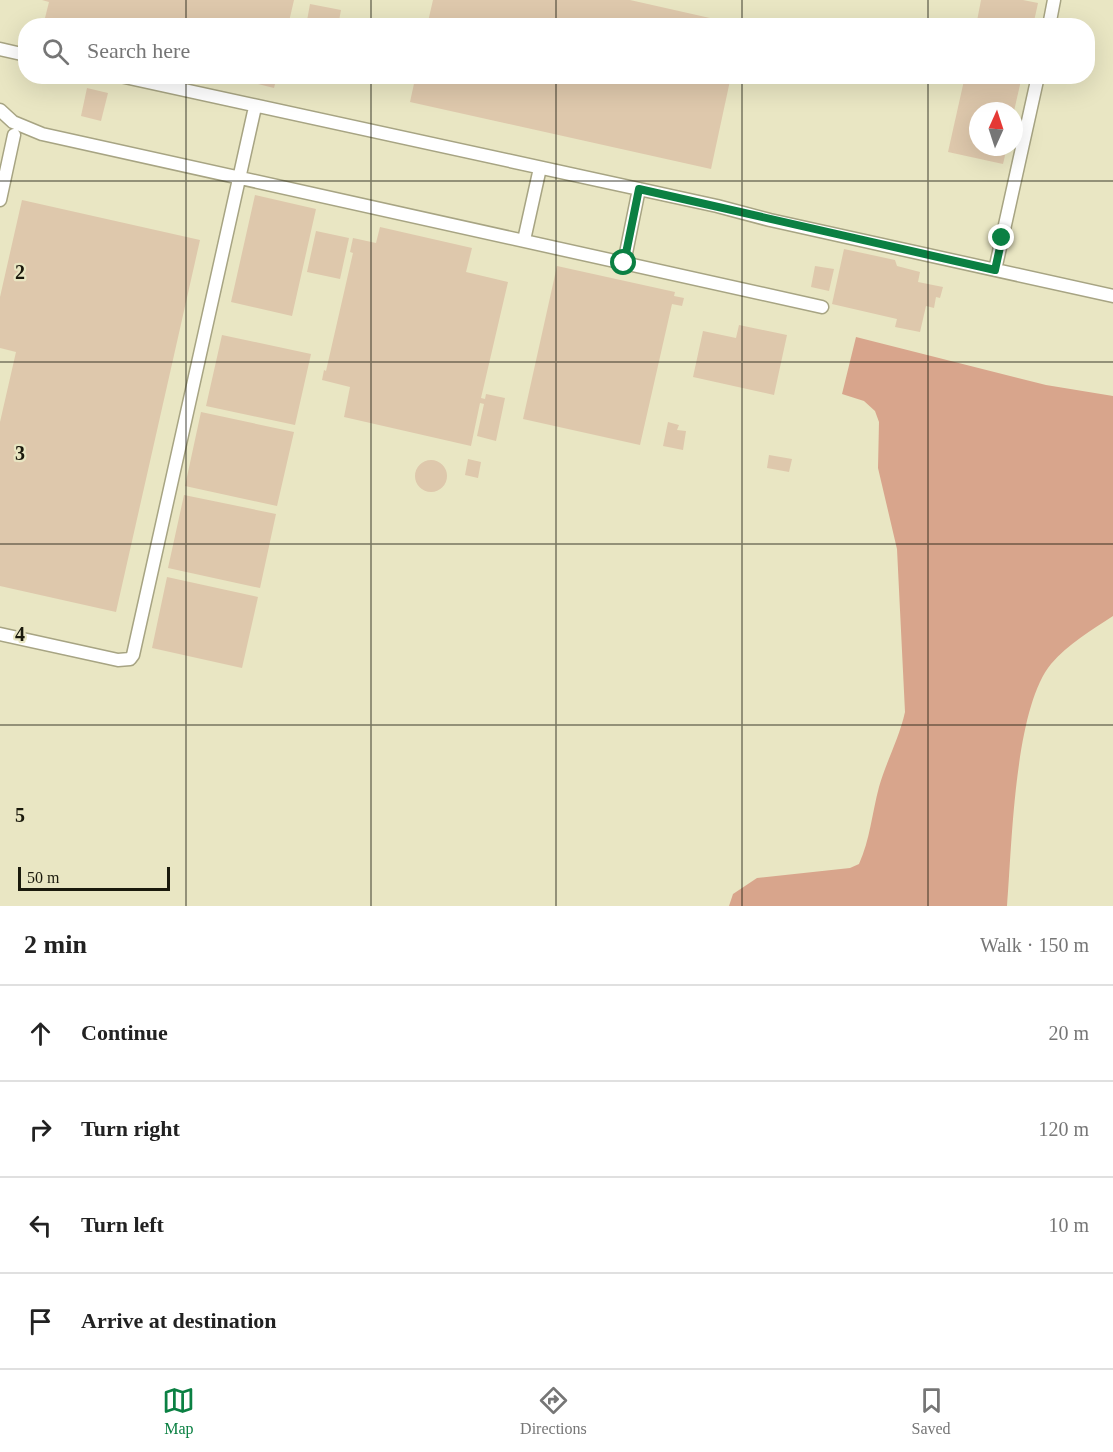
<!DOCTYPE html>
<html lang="en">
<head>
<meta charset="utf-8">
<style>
	body { margin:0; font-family:"Times New Roman",serif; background:#f6f6f6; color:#222 }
	.compass { position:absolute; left:969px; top:102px; width:54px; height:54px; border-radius:50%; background:#fff; box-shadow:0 6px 24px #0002; rotate:3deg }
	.scale { position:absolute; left:18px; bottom:15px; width:152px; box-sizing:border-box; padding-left:6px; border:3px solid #1a190c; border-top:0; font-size:16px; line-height:21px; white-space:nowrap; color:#1a190c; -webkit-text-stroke:4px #e9e6c3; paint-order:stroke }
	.stop { position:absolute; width:18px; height:18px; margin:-14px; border:4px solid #0b8043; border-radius:50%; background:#fff }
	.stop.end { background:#0b8043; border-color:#fff; box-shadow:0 2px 6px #0008 }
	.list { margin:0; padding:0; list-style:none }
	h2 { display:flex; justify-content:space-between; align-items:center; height:78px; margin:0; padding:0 24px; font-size:26px }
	h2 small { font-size:20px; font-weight:400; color:#767676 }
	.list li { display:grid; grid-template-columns:39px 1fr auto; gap:18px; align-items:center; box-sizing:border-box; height:96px; padding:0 24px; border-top:2px solid #e0e0e0 }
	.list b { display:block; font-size:22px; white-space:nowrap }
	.list em { font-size:20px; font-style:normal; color:#767676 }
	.icon { flex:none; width:33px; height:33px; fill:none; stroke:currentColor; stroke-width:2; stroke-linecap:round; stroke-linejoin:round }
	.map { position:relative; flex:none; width:1113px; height:906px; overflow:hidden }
	.search { position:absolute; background:#fff; box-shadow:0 6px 24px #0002; left:18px; right:18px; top:18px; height:66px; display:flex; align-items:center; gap:15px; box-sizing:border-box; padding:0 21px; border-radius:24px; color:#767676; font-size:22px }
	.sheet { height:462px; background:#fff }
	nav { display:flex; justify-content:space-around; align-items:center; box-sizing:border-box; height:84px; border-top:2px solid #e0e0e0; background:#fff; font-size:16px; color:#767676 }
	nav a { display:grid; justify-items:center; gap:3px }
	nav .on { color:#0b8043 }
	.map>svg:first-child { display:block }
</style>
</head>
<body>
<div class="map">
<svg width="1113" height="906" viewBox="0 0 1113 906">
	<rect width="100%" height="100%" fill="#e9e6c3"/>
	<!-- green -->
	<path fill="#d8a58c" d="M856,337l190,48 67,11v220c-21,14 -45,28 -62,48 -37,45 -39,182 -44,242h-278l4,-12 24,-16 93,-10 9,-4c11,-24 13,-51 20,-77 7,-25 20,-48 26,-75l-8,-163 -19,-81 1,-46 -4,-11 -11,-10 -22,-7z"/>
	<!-- building -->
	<path fill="#dec8ac" d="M42,0h252l-6,26h-245l6,-24z
		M433,0h197l111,25 -314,1z
		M981,0h42l15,3 -5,23h-57z
		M310,4l31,6 -3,16h-32z
		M226,76h51l-3,12z
		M410,76h321l-20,93 -301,-67 5,-23z
		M965,76h57l-8,35h-36v36h29l-4,17 -55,-12z
		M87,88l21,5 -7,28 -20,-5z
		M255,195l61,14 -24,107 -61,-14z
		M22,200l178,40 -84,372 -116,-26v-164l16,-70 -16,-4v-51z
		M380,227l92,21 -6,24 42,10 -27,116 4,1 1,-5 19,4 -9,43 -19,-5 7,-32 -4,-1 -9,43 -127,-29 6,-30 -28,-7 2,-10 2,1 27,-118 -3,-1 3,-14 23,5z
		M316,231l33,7 -9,41 -33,-7z
		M844,249l51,11 2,6 23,6 -2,10 25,5 -3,11 -4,-1 -2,11 -8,-2 -6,26 -25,-5 2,-8 -65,-15z
		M557,266l118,26 -1,4 10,2 -2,8 -10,-2 -32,141 -117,-26z
		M815,266l19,3 -5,22 -18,-4z
		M739,325l48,10 -13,60 -81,-18 10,-46 33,7z
		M222,335l89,19 -16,71 -89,-19z
		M201,412l93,20 -17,74 -92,-20z
		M668,422l11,3 -2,5 9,1 -3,19 -20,-4z
		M769,455l23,4 -3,13 -22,-4z
		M468,459l13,3 -3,16 -13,-3z
		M415 476a16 16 0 1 1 32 0a16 16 0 1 1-32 0Z
		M184,495l92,19 -16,74 -92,-20z
		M167,577l91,20 -16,71 -90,-20z"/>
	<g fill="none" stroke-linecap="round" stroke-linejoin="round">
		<defs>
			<path id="service" d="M1049,26l5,-26
				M0,49l26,6
				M120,76l597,130 53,14 343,76
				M0,110l13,12 29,12 780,173
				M0,200l14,-65
				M524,240l16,-72
				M624,263l15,-74
				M995,270l43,-194
				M0,634l118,26 12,-1 3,-4 122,-548"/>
		</defs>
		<!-- service casing -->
		<use href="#service" stroke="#a7a483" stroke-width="15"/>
		<!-- service -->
		<use href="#service" stroke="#fff" stroke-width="12"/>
	</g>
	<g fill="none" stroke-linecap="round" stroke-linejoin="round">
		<!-- route -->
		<path stroke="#0b8043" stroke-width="8" d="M624,263l15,-74 356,81 7,-32"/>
	</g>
	<!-- grid -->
	<path fill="none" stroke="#1a190c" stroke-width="1.5" stroke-opacity="0.55" d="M186,0v26M371,0v26M556,0v26M742,0v26M928,0v26M186,76v830M371,76v830M556,76v830M742,76v830M928,76v830M0,181h1113M0,362h1113M0,544h1113M0,725h1113"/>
	<g font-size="20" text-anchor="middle" font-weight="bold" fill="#1a190c" stroke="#e9e6c3" stroke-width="4.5" stroke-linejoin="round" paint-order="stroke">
		<text x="20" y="279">2</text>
		<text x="20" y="460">3</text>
		<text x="20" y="641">4</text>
		<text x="20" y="822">5</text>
	</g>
</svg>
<svg class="compass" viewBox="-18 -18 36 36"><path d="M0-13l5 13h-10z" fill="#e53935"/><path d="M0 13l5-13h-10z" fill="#767676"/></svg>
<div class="scale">50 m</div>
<div class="stop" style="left:624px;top:263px"></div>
<div class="stop end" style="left:1002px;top:238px"></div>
<div class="search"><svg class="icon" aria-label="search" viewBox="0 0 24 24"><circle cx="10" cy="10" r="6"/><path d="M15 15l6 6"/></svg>Search here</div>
</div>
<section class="sheet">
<h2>2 min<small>Walk · 150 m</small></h2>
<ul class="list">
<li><svg class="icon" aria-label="ahead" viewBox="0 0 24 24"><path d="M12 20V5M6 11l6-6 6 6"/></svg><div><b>Continue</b></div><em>20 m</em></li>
<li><svg class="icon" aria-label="right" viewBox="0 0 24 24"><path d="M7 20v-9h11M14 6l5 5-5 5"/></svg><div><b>Turn right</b></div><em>120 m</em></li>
<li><svg class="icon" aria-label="left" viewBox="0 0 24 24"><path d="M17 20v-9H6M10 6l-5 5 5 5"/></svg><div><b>Turn left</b></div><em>10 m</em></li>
<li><svg class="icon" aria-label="arrive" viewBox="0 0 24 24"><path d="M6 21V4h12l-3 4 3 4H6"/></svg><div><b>Arrive at destination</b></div></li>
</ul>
</section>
<nav>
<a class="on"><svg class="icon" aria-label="map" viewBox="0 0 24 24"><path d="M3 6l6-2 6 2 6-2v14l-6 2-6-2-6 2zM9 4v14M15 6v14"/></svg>Map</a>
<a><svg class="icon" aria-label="directions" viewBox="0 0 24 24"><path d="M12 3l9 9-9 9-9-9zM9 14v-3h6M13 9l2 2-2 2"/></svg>Directions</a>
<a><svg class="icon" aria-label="saved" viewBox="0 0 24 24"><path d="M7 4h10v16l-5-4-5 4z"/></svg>Saved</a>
</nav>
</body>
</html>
